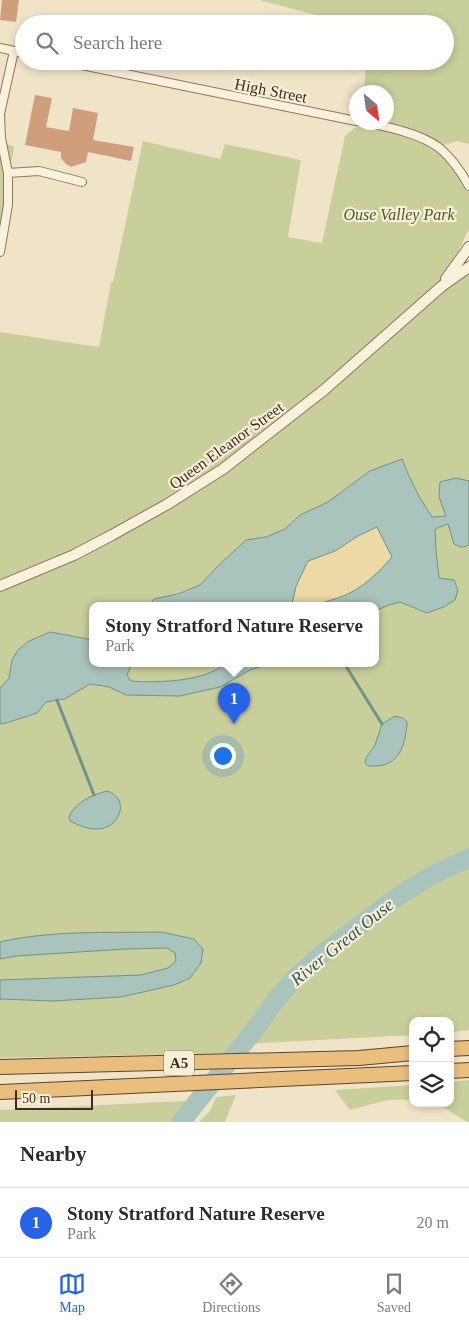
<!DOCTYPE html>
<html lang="en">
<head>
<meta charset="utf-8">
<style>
	body { margin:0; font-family:"Times New Roman",serif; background:#f7f7f7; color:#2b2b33 }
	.controls { position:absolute; right:15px; bottom:15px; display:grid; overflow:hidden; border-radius:10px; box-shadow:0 2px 8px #0003 }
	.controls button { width:45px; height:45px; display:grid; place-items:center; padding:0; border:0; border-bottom:1px solid #e1e1e2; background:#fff; color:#2b2b33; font:25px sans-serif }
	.compass { position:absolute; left:349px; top:85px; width:45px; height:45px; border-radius:50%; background:#fff; box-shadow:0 2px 8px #0003; rotate:151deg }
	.scale { position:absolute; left:15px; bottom:12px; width:78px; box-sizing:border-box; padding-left:5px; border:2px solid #3d2e20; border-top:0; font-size:14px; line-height:18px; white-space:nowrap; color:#3d2e20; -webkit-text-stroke:4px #f7eed8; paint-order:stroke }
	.you { position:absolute; left:222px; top:755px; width:18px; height:18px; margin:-12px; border:4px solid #fff; border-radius:50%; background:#1a73e8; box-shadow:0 0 0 8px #1a73e833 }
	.badge { display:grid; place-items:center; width:32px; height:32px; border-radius:50%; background:#2563eb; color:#fff; font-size:16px; font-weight:700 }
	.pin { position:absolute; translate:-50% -41px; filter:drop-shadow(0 1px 2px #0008) }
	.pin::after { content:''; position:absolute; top:26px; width:18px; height:15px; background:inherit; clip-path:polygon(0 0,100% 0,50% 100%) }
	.popup { position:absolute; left:89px; top:602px; width:290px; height:65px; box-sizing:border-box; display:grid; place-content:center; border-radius:10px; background:#fff; filter:drop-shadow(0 1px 4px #0005); font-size:16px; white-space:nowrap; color:#7c7c81 }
	.popup b { font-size:19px; color:#2b2b33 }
	.popup::after { content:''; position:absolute; left:50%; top:100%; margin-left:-10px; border:10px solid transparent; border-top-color:#fff }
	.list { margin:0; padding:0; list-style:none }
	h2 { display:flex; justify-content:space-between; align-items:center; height:65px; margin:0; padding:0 20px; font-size:21px }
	h2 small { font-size:16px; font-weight:400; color:#7c7c81 }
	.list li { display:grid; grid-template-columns:32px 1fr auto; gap:15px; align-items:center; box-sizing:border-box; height:70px; padding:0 20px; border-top:1px solid #e1e1e2 }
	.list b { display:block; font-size:19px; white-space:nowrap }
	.list p { margin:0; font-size:16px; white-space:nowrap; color:#7c7c81 }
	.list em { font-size:16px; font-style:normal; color:#7c7c81 }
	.icon { flex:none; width:28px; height:28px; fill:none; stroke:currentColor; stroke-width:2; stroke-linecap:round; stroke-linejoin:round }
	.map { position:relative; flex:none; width:469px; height:1122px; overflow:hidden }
	.search { position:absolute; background:#fff; box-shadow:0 2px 8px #0003; left:15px; right:15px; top:15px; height:55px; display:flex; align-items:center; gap:12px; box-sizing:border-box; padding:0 18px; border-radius:28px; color:#7c7c81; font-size:19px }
	.sheet { height:135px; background:#fff }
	nav { display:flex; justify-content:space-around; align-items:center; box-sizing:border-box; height:70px; border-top:1px solid #e1e1e2; background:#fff; font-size:14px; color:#7c7c81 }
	nav a { display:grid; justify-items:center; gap:2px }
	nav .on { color:#2563eb }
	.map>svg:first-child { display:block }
</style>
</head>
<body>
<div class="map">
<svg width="469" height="1122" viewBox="0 0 469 1122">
	<rect width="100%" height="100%" fill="#f0e4c8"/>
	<!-- green -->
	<path fill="#c9cf9b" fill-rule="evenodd" d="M259,0h210v144l-13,-3 -17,6 30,39v43l-15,31 -26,39 41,-26v757l-19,2v-11h-37v14l-170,9 -7,9 -236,5v-726l99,15 12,-65h2l30,-141 77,18 5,-15 76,16 -13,77 34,6 23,-107 16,-13 25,-1v-30h-22l2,-31h79v-37h-95zM93,605h282v58h-282z
		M0,143l14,3 -14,88z
		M469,1080v42h-2l-24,-15 -18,-4h25v-21z
		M413,1085v16c-21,-5 -43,4 -63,9l-15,-20z
		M236,1095l-11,27h-26l11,-11 6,-14z
		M203,1100l-21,22h-182v-12z"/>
	<!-- sand -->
	<path fill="#ecd9a5" d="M377,527l15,29 -10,12 -23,20 -16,8 -18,5 -8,4h-25v-1l4,-18 12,-25 27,-10 23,-15z"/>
	<!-- water -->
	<path fill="#a9c4bc" stroke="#6f938a" d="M402,459c8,21 18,40 30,58l14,-1 -7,-19 1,-15 16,-4 13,3v63c-5,5 -9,3 -15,0l-6,-20 -13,5 1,22 3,27 15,2 4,10 -3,10 -11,7 -17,6 -27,-11 -11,3 -14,6v-6h-58c9,-4 17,-5 26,-9 19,-7 36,-24 49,-39l-15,-30 -19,9 -23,15 -27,10 -12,25 -4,18v1h-142l4,-6 24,-5 22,-9 18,-19 28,-26 20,-3 19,-8 15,-14 28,-13 42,-31z
		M50,632l43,8v23h39l-5,12 4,6c25,2 76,1 94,-18h47l-22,7 -30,17 -40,9 -54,-1 -17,-8 -19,-3 -25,15 -19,3 -9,11 -31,10 -6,1v-36l9,-10 3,-18 6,-10 11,-9z
		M395,716l8,2 4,4c-1,16 -4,37 -23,43 -5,1 -11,1 -16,1l-3,-3 1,-5 9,-13 7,-21z
		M107,791c24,7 13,39 -11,38 -9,0 -18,-4 -26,-8l-1,-4c6,-15 23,-22 38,-26z
		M161,932l33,7 9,10 -2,14 -11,15 -16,7 -53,12 -68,4 -53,-2v-19l141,-5 27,-7 8,-7 -1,-8 -8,-5 -41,1 -110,7 -16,3v-17c52,-12 108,-9 161,-10z"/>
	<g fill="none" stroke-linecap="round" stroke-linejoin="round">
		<!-- stream -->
		<path stroke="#6f938a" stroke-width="3" d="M344,663l38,61
			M57,700l37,95"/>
		<!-- river -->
		<path stroke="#a9c4bc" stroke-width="19" d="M181,1122l79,-99 14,-21 20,-23 28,-25 72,-55 38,-24 37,-17"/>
	</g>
	<!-- building -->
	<path fill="#cf9f7d" d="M2,0h17l-3,22 -16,-2z
		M35,95l17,3 -6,29 23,4 4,-23 25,5 -5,27 41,7 -3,14 -43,-9 -2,10 -15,5 -5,-3 -5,-6v-6l-36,-7z"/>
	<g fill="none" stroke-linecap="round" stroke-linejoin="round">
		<defs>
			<path id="minor" d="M0,48l24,5
				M62,61l294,60
				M364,122c23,5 55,11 74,25 12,9 24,26 31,39
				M8,173l31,-2 43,11
				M0,252l8,-47v-32l-7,-35 -1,-24 14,-63"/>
			<path id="tertiary" d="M446,279l23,-32
				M0,586l74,-31 38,-20 54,-30 57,-36 101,-79 118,-104 27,-19"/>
			<path id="trunk" d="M450,1049l19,-1
				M0,1067l359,-9 54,-5
				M450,1071l19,-1
				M0,1092l413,-19"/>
		</defs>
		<!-- minor casing -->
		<use href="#minor" stroke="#8d765c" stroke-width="10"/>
		<!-- tertiary casing -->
		<use href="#tertiary" stroke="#8d765c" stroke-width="12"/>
		<!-- trunk casing -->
		<use href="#trunk" stroke="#5b4430" stroke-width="16"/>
		<!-- minor -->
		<use href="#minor" stroke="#faf1dc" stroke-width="8"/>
		<!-- tertiary -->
		<use href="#tertiary" stroke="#faf1dc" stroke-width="10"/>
		<!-- trunk -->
		<use href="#trunk" stroke="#eabe7c" stroke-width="14"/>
	</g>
	<g text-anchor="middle" stroke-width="4.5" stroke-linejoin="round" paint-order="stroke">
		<!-- shield labels -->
		<rect fill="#f7eed8" stroke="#756857" stroke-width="1" x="164" y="1050.5" width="30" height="25" rx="4"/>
		<g font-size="15" font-weight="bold" fill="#3d2e20">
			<text x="179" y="1068">A5</text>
		</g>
		<!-- street labels -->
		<g font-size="16" fill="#3d2e20" stroke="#f7eed8">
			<text transform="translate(271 90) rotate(11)" y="6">High Street</text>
			<text transform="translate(226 445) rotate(-36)" y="6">Queen Eleanor Street</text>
		</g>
		<!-- park labels -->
		<g font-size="16" font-style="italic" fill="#4d5a26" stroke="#f7eed8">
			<text x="399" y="220">Ouse Valley Park</text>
		</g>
		<!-- water labels -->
		<g font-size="18" font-style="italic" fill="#2f5d5a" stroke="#f7eed8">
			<text transform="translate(342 942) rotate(-39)" y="6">River Great Ouse</text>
		</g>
	</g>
</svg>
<div class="controls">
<button><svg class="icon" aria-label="locate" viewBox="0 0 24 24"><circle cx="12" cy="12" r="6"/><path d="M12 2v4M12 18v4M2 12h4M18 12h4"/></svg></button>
<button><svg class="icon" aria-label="layers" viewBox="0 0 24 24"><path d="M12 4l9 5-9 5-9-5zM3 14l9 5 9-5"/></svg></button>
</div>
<svg class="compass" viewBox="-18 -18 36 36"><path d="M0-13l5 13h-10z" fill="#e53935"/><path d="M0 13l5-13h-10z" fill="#7c7c81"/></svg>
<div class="scale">50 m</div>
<div class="you"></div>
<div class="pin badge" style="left:234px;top:724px">1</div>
<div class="popup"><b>Stony Stratford Nature Reserve</b>Park</div>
<div class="search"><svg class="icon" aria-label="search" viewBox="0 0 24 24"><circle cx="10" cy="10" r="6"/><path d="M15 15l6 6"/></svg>Search here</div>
</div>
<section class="sheet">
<h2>Nearby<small></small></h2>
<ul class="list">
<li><span class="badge">1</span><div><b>Stony Stratford Nature Reserve</b><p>Park</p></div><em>20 m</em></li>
</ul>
</section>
<nav>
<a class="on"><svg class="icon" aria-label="map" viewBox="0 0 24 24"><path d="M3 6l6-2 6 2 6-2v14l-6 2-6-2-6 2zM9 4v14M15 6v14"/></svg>Map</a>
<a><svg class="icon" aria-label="directions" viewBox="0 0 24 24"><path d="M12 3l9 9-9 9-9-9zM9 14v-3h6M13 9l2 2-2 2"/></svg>Directions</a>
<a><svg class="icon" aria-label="saved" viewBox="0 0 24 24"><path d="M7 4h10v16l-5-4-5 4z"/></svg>Saved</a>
</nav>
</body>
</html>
